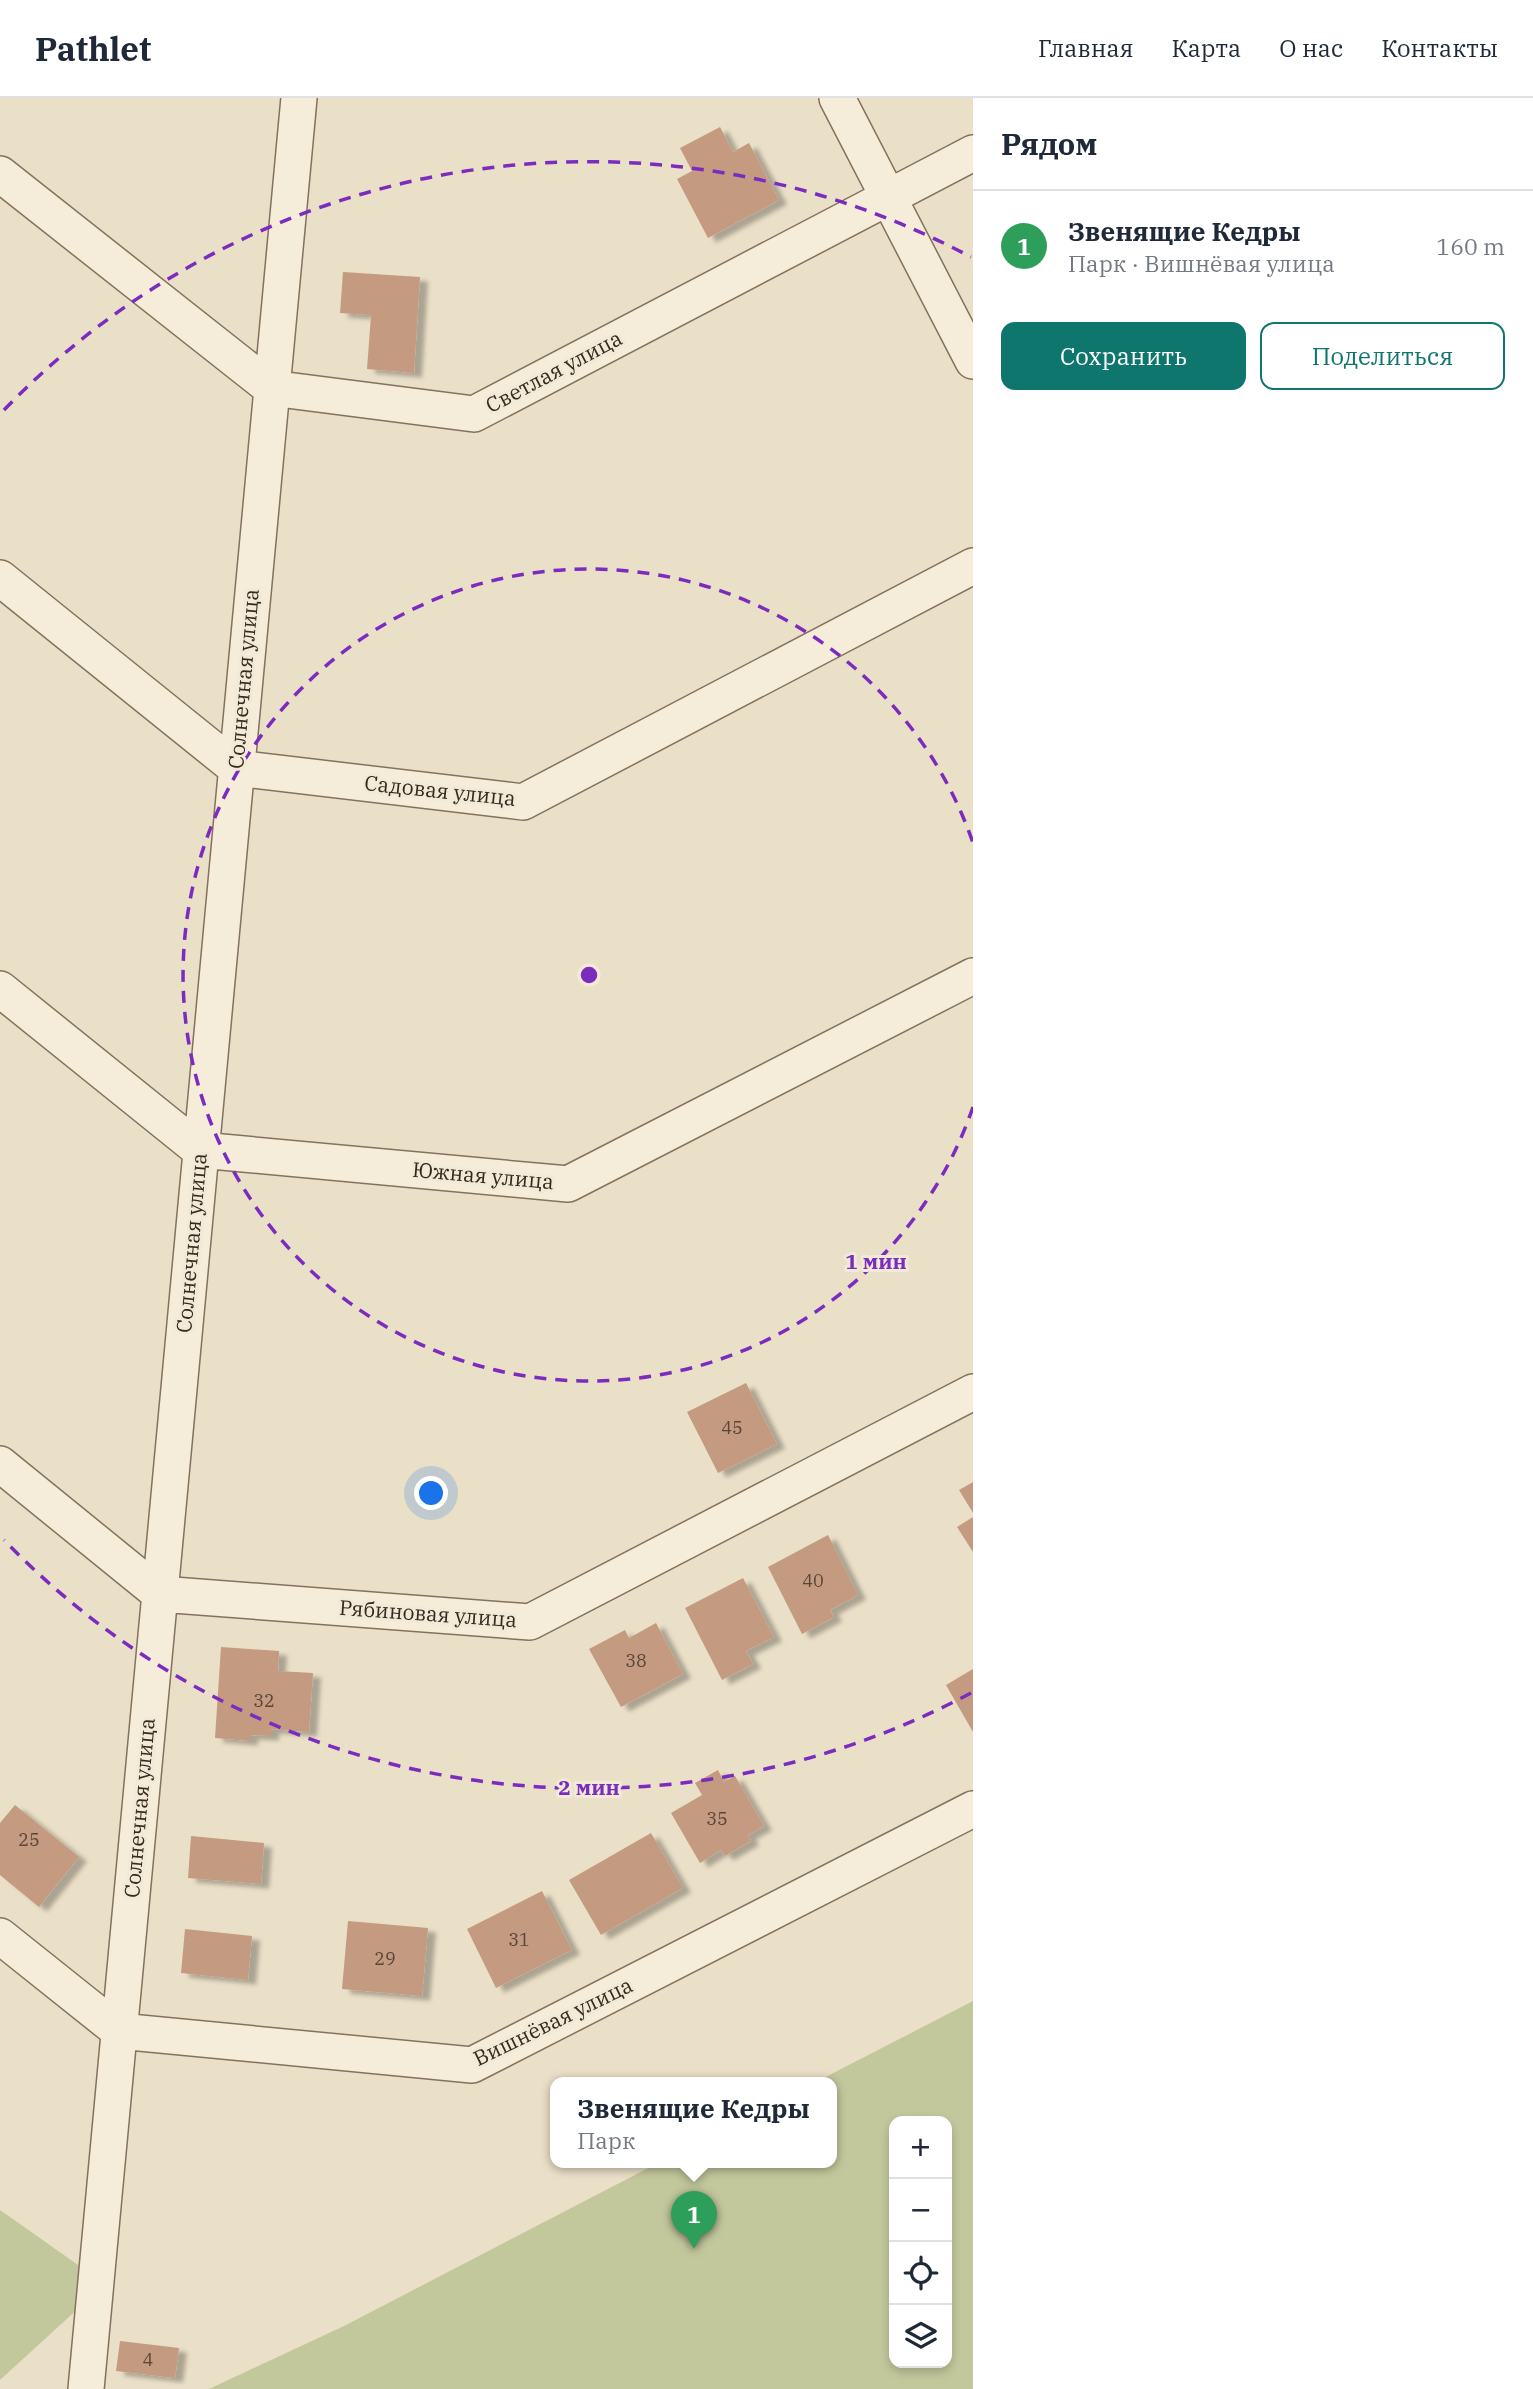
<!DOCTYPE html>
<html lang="ru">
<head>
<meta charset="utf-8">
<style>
	body { margin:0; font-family:"IBM Plex Serif",serif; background:#f2f2f3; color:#1f2937 }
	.controls { position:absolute; right:21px; bottom:21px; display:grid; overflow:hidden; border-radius:14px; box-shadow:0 4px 10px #0003 }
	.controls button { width:63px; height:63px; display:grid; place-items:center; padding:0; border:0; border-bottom:2px solid #e0e1e3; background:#fff; color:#1f2937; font:35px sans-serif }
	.you { position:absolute; left:432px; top:1396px; width:24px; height:24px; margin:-18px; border:5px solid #fff; border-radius:50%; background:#1a73e8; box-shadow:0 0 0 10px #1a73e833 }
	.badge { display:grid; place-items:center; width:46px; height:46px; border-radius:50%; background:#0f766e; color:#fff; font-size:23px; font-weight:700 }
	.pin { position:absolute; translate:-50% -58px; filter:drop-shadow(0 2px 4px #0008) }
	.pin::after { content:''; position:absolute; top:37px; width:24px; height:21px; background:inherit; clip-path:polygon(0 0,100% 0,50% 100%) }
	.popup { position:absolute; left:550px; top:1979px; width:287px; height:91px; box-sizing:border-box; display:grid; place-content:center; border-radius:14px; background:#fff; filter:drop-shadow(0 2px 5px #0005); font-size:23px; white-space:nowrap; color:#747a83 }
	.popup b { font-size:26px; color:#1f2937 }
	.popup::after { content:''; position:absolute; left:50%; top:100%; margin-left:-14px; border:14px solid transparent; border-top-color:#fff }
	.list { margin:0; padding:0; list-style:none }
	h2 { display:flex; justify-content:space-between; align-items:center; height:91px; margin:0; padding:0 28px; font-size:30px }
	h2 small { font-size:23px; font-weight:400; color:#747a83 }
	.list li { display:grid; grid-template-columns:46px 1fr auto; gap:21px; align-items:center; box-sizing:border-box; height:112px; padding:0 28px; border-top:2px solid #e0e1e3 }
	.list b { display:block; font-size:26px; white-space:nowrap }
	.list p { margin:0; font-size:23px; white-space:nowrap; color:#747a83 }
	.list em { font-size:23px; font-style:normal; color:#747a83 }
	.actions { display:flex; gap:14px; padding:21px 28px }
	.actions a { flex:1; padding:16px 0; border:2px solid #0f766e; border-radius:14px; text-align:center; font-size:24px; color:#0f766e }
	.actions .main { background:#0f766e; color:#fff }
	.icon { flex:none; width:38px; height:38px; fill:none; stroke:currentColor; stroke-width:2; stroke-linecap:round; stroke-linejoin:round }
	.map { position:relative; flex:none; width:973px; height:2291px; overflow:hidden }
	header { display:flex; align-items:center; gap:42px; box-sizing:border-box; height:98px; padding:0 35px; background:#fff; border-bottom:2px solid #e0e1e3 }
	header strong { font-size:33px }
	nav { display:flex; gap:38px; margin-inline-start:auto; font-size:24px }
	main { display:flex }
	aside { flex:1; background:#fff }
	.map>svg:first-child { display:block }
</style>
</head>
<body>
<header>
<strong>Pathlet</strong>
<nav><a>Главная</a><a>Карта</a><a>О нас</a><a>Контакты</a></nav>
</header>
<main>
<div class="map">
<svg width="973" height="2291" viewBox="0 0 973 2291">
	<defs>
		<filter id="shadow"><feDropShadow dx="8" dy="4.5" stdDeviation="2" flood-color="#0004"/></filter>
	</defs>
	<rect width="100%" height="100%" fill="#eadfc7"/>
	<!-- green -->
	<path fill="#c3c79c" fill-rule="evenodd" d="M973,1903v388h-764l135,-63 314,-163h174v-80h-18zM894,2023h53v242h-53z
		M0,2112l105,74 -105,96z"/>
	<!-- building -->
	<path fill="#c49b81" filter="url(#shadow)" d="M720,29l13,25 16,-9 30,57 -71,38 -31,-59 15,-8 -12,-23z
		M343,174l77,5 -6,96 -47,-4 4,-54 -31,-2z
		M746,1285l31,61 -59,29 -31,-61z
		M973,1384v31l-14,-23z
		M973,1419v35l-16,-25z
		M828,1437l30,60 -28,15 4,7 -32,17 -34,-67z
		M743,1480l31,59 -28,14 7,13 -31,16 -37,-72z
		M656,1525l27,51 -62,33 -32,-58 36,-19 4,8z
		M221,1549l58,4 -1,20 35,2 -4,59 -38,-3v7l-21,-1v6l-35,-3z
		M973,1571v63l-27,-47z
		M718,1672l6,12 11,-6 29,50 -16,9 3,6 -26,15 -4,-6 -21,13 -29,-50 31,-18 -7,-12z
		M15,1707l64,52 -40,50 -39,-32v-52z
		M651,1735l32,55 -82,47 -32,-55z
		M191,1738l73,7 -3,41 -73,-6z
		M542,1793l30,59 -76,38 -29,-59z
		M348,1823l80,7 -6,68 -80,-7z
		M185,1831l67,7 -4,44 -67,-7z
		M120,2243l59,7 -4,30 -59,-7z"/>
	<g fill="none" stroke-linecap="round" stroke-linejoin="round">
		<defs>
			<path id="minor" d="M837,0l136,263
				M0,76l271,214 203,26 499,-261
				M0,480l236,190 287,34 450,-236
				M0,891l200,161 368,34 405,-208
				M0,1366l160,130 370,28 443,-230
				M0,1838l119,95 353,34 501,-256
				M86,2291l213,-2291"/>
		</defs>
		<!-- minor casing -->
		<use href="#minor" stroke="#84715e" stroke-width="38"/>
		<!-- minor -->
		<use href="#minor" stroke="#f5ecda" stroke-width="35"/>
	</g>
	<!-- distance rings -->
	<g fill="none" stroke="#7b2cbf" stroke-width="3.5" stroke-dasharray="12 9">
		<path d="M973 1009A406 406 0 1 1 973 745"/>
		<path d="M971 1595A813 813 0 0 1 4 1442M4 312A813 813 0 0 1 971 159"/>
	</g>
	<g text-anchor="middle" stroke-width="6" stroke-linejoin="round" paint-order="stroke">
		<!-- number labels -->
		<g font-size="18" fill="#5a4638">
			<text x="732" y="1336">45</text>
			<text x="813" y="1489">40</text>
			<text x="636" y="1569">38</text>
			<text x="264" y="1609">32</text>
			<text x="717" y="1727">35</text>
			<text x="29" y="1748">25</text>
			<text x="519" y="1848">31</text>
			<text x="385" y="1867">29</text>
			<text x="148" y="2268">4</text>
		</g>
		<!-- street labels -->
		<g font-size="21" fill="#362a20" stroke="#f2e9d6">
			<text transform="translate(554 274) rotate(-28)" y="7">Светлая улица</text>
			<text transform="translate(244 581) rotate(-85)" y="7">Солнечная улица</text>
			<text transform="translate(440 693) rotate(6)" y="7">Садовая улица</text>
			<text transform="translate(483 1078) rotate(5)" y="7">Южная улица</text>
			<text transform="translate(192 1145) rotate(-85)" y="7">Солнечная улица</text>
			<text transform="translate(428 1516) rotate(4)" y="7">Рябиновая улица</text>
			<text transform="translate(140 1710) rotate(-85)" y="7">Солнечная улица</text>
			<text transform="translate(553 1924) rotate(-26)" y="7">Вишнёвая улица</text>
		</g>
	</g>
	<circle cx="589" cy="877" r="10" fill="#7b2cbf" stroke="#f2e9d6" stroke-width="3.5"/>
	<g font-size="21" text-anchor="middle" font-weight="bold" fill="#7b2cbf" stroke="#f2e9d6" stroke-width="6" stroke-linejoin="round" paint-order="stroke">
		<text x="876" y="1171">1 мин</text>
		<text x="589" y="1697">2 мин</text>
	</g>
</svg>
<div class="controls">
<button>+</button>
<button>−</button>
<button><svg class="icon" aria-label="locate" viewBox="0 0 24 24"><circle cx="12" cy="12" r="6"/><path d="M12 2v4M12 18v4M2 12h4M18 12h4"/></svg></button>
<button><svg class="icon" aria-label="layers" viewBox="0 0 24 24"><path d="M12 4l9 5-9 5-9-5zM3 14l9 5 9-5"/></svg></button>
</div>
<div class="you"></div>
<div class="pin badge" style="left:694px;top:2151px;background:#2e9e5b">1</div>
<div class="popup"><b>Звенящие Кедры</b>Парк</div>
</div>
<aside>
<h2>Рядом<small></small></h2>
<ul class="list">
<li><span class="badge" style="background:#2e9e5b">1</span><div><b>Звенящие Кедры</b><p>Парк · Вишнёвая улица</p></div><em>160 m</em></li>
</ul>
<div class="actions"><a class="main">Сохранить</a><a>Поделиться</a></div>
</aside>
</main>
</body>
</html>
